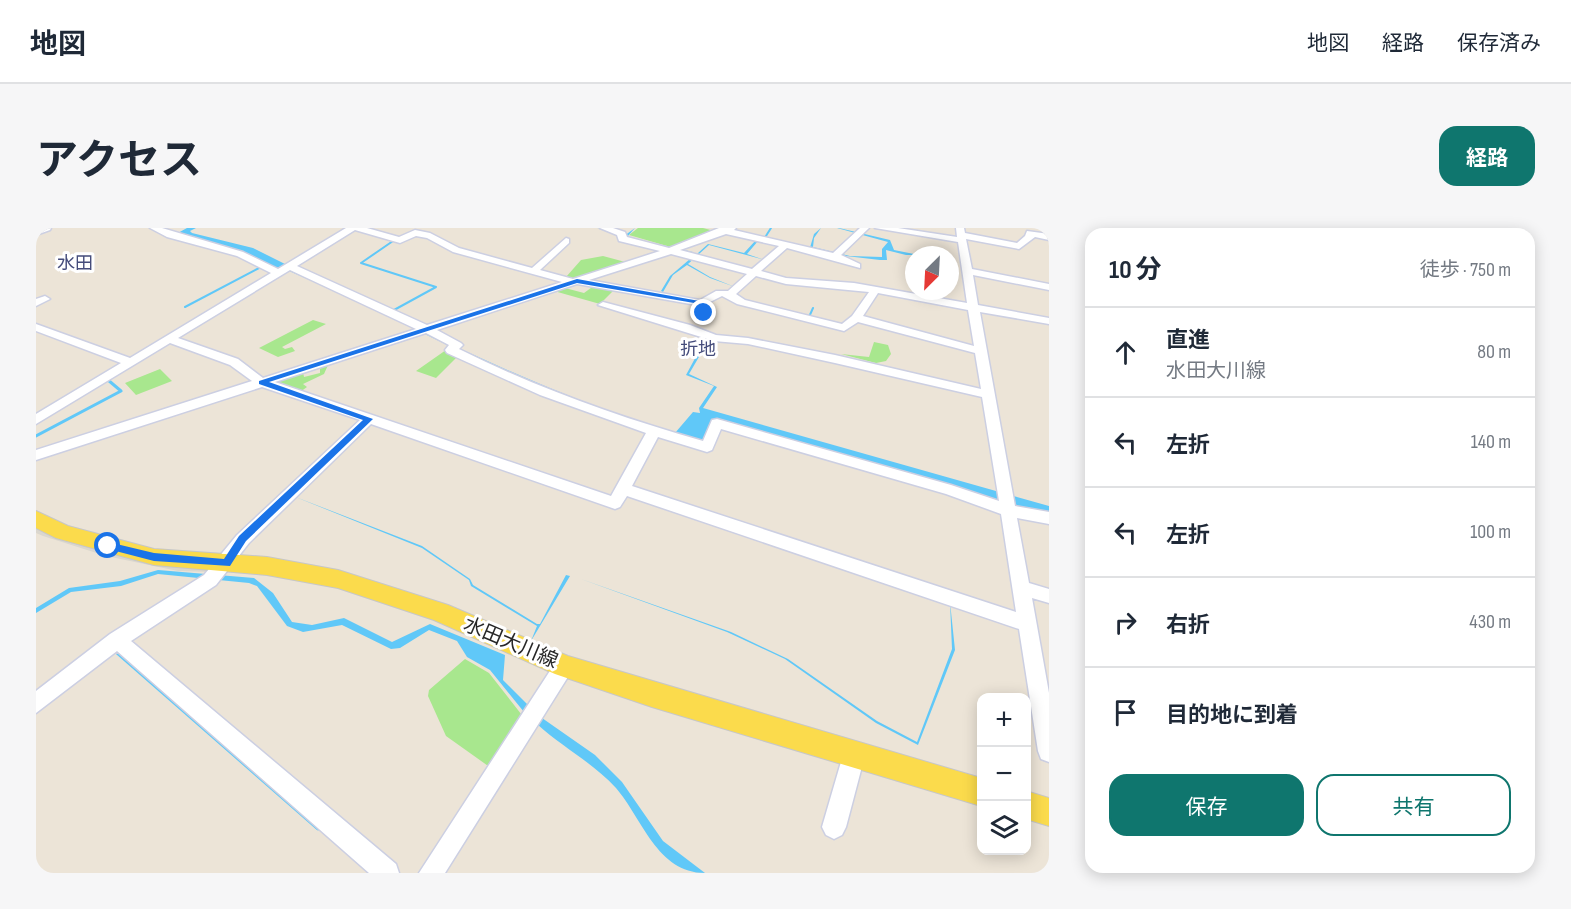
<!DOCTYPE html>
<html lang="ja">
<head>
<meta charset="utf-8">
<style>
	body { margin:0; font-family:"Sofia Sans Condensed","Noto Sans JP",sans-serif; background:#f6f6f7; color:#1f2937 }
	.controls { position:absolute; right:18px; bottom:18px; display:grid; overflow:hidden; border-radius:12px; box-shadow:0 3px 15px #0003 }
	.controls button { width:54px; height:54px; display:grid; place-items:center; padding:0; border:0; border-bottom:2px solid #e0e1e3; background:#fff; color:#1f2937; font:30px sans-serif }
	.compass { position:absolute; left:869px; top:18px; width:54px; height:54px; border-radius:50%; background:#fff; box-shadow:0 3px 15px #0003; rotate:204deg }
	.stop { position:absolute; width:18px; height:18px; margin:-14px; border:4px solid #1a73e8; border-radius:50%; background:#fff }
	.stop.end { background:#1a73e8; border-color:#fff; box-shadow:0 2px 6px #0008 }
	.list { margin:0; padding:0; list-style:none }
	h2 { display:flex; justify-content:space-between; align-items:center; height:78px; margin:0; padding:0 24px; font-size:26px }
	h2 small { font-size:20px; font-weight:400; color:#747a83 }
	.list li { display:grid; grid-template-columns:39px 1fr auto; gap:18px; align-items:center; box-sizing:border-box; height:90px; padding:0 24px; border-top:2px solid #e0e1e3 }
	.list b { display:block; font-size:22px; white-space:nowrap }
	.list p { margin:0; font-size:20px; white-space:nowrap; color:#747a83 }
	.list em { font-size:20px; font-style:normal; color:#747a83 }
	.actions { display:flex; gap:12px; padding:18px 24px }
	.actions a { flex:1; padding:14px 0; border:2px solid #0f766e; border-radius:18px; text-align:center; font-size:21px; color:#0f766e }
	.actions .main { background:#0f766e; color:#fff }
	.icon { flex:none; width:33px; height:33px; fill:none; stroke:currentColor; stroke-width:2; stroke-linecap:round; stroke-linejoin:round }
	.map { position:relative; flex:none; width:1013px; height:645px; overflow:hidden; border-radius:18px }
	header { display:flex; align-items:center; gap:36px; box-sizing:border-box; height:84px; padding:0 30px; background:#fff; border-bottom:2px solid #e0e1e3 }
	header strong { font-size:28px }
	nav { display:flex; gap:33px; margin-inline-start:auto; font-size:21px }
	.intro { display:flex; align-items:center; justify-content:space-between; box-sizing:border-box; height:144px; padding:0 36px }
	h1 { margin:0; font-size:42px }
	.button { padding:15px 27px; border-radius:18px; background:#0f766e; color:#fff; font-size:21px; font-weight:700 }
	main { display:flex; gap:36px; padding:0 36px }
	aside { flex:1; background:#fff; border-radius:18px; box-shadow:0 3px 15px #0003 }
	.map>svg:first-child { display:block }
</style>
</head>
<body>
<header>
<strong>地図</strong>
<nav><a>地図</a><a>経路</a><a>保存済み</a></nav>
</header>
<div class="intro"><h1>アクセス</h1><a class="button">経路</a></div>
<main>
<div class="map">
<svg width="1013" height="645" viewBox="0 0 1013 645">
	<rect width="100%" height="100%" fill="#ece4d7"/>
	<!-- green -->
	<path fill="#a8e78e" d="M602,0h65l15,4 -44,16 -45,-13z
		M567,28l26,7 -56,17 -7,-3 15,-17z
		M559,57l21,3 -16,16 -46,-13 11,-3 19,5z
		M277,92l13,4 -44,23 3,2 7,-2 3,4 -17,6 -19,-9z
		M838,114l14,3 3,9 -5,7 -10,2 -35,-9 28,3z
		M410,122l12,6 -22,22 -20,-7z
		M292,137l-4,9 -21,10 4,3 -7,5 -26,-9 29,-11 1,5 16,-4v-7z
		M124,141l12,12 -36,14 -11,-12z
		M429,431l24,14 36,46 -34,49 -45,-32 -18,-40 1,-6z"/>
	<!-- plaza -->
	<path fill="#dbd7ce" d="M0,300l28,11 147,29 2,4 -35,-1 -72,-15 -63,-20 -7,-3z"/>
	<!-- water -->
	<path fill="#60c8f8" d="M151,0h9l-6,3 2,2 61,15 34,17 -9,4 -33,-16 -69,-19z
		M560,0l28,8 11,-8 -8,9 40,11 31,5 10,-9 36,9 12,-13 -27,-7 80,18 5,-17 7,-6 -7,10 -1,9 37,9 32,1v-8l6,-7 -51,-14h2l51,12 4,10 25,5h-13l-20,-5 1,10h-7l-68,-8 34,12 -88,-23 -11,13 18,6 -56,-15 -21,19 22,13 25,10 -25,-9 -23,-13 -14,10 -10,17 -2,-1 9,-15 27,-23c-34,-8 -67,-14 -101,-25z
		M254,41c127,58 251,124 385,164l18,-21 7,1 -1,-5 15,-22 -28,-11 20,-37h4l-21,36 28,13 -14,21 346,98v9l-24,-3 -310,-92 -10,23 -58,-15 -138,-53 -152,-74 -70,-31z
		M257,268l129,50 48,33 3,6 64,39h3l26,-49 4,1 -39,65 6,-15 -66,-40 -2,-6 -47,-32z
		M122,342l96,8 19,15 19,29 20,3 32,-7 48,24 38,-18 75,31 -2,25 27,27 -6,5 -34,-42 -23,-13 -10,-16 -28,-11 -29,18 -9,1 -49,-24 -39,7 -16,-6 -30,-40 -8,-3 -91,-9 -37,12 -50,6 -35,21v-5l33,-20 51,-7z
		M545,351l150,53 57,27 89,62 40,21 35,-93 -2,-47 5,48 -37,95 -42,-22 -91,-64 -58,-27z
		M506,490l53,37 27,27 41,59 42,32c-48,0 -63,-55 -89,-85 -24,-26 -54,-41 -79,-64z"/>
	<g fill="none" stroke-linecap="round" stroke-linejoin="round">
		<!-- stream-far2 -->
		<path stroke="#60c8f8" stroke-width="2" d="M728,11l7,-11
			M357,13l-32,22 75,24 -42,23
			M149,79l76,-40
			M773,89l4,-9"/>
		<!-- stream-far1 -->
		<path stroke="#60c8f8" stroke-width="3" d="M0,208l85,-45 -13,-11"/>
		<!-- stream -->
		<path stroke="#60c8f8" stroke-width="4.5" d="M80,423l202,177"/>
		<defs>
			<path id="minor" d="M15,0l-1,2 -14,5v-6z
				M114,0h12l81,24 35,17 68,-41h21l32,9 16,-7 15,3 29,15 73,20 34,-30 3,1v4l-29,27 33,9 87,-28 -41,-10 -2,-6 -17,-7h13l12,4 2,5 42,11 50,-20h17l-2,2 99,23 27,-25h9l-28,27 19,9v4l-73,-20 -26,23 25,7 68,5 113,20 -9,-61 -83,-14h23l59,9 -1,-9h8l1,5 52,10 8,-7 2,-5 22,3v6l-14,-3 -16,12 -53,-10 6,30 77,15v6l-76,-15 5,30 71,13v6l-69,-12 35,194 34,6v12l-32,-6 12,65 20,6v14l-17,-5 17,95v69l-8,-3 -3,-8 -19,-122 -392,-133 -7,11 -5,2 -244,-85 -122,119 -33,42 -85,56 265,223 3,9h-30l-252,-222 -81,62v-22l74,-57 94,-59 33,-40 123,-115 -98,-33 -226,73v-10l216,-69 -22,-16 -60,-22 -134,81v-10l85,-51 -85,-32v-7l94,34 141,-85 -34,-17 -70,-19zM319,2l45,13 16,-7 11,2 26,14 109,30 -135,43 -130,-59zM690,6l53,12 -27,23 -72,-19zM635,26l76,20 -19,17h-12l-16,9 -111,-20zM254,42l126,59 -153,49 -25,-19 -60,-21zM720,48l30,8 83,8 -17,24 -10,8 -97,-24 -9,-6zM541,56l125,22 20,-10 15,8 107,27 14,-9 117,31 6,36 -146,-34 -87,-17 -32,-3 -26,-10 -87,-23 -5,3 116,36 34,3 87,19 147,34 17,104 -48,-16 -234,-66 -5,1 -9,21c-84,-24 -166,-53 -244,-92l4,-4 -2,-2 -24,-13zM842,65l90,17 6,36 -111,-30zM390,105l23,12 -4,5 2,3 93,42 106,38 -35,63 -336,-114zM685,201l225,65 55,20 15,98 -384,-126 26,-49 49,15 5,-2z
				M9,68l5,3 -14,7v-7z
				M528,429l7,3 3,6 -3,6 -126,201h-26l138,-213z
				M818,516l8,3 3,8 -19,72 -4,8 -8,4 -8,-4 -4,-8 21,-72 3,-8z"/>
			<path id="major" d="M0,283l32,15 86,23 113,8 71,13 110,35 120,51 413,122v28l-329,-99 -97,-33 -121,-54 -96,-32 -71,-13 -113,-10 -98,-27 -20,-10z
				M990,563l23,7v28l-23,-7z"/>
		</defs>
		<!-- minor casing -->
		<use href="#minor" stroke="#cccfe2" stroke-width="3"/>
		<!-- major casing -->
		<use href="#major" stroke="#c7c7c7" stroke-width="2"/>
		<!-- minor -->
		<use href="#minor" fill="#fff" fill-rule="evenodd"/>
		<!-- major -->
		<use href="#major" fill="#fbdb4c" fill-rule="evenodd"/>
	</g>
	<!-- route -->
	<path fill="#1a73e8" d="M541,51l128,23 3,11 -6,1 -2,-10 -123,-21 -308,99 104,37 -127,122 -16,25 -76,-5 -50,-13v-5l4,-1 46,11 70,6 15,-23 124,-116 -104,-36v-3z"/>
	<g text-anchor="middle" stroke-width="6" stroke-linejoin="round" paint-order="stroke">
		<!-- far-quarter labels -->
		<g font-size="18" fill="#454c7b" stroke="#fff">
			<text x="39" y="41">水田</text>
			<text x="662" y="127">折地</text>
		</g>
		<!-- street labels -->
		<g font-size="20" fill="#272727" stroke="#fff">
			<text transform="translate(475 414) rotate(23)" y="7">水田大川線</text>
		</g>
	</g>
</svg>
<div class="controls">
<button>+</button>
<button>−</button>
<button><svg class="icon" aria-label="layers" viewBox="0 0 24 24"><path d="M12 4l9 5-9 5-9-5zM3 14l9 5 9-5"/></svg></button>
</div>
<svg class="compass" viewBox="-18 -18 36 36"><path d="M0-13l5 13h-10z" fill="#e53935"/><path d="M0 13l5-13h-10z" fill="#747a83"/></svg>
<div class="stop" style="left:72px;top:318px"></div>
<div class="stop end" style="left:668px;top:85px"></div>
</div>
<aside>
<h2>10 分<small>徒歩 · 750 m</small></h2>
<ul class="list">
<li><svg class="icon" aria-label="ahead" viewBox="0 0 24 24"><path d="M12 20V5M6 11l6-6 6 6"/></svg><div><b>直進</b><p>水田大川線</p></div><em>80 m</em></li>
<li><svg class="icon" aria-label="left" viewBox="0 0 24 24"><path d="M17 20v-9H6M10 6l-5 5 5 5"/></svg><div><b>左折</b></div><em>140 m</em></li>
<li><svg class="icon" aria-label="left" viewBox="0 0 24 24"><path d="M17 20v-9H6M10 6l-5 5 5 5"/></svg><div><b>左折</b></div><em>100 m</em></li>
<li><svg class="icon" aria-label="right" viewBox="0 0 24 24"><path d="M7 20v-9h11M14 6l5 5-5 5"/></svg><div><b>右折</b></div><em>430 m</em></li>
<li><svg class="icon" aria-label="arrive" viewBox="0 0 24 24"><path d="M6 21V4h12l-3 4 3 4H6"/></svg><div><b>目的地に到着</b></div></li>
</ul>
<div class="actions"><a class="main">保存</a><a>共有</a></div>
</aside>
</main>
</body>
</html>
